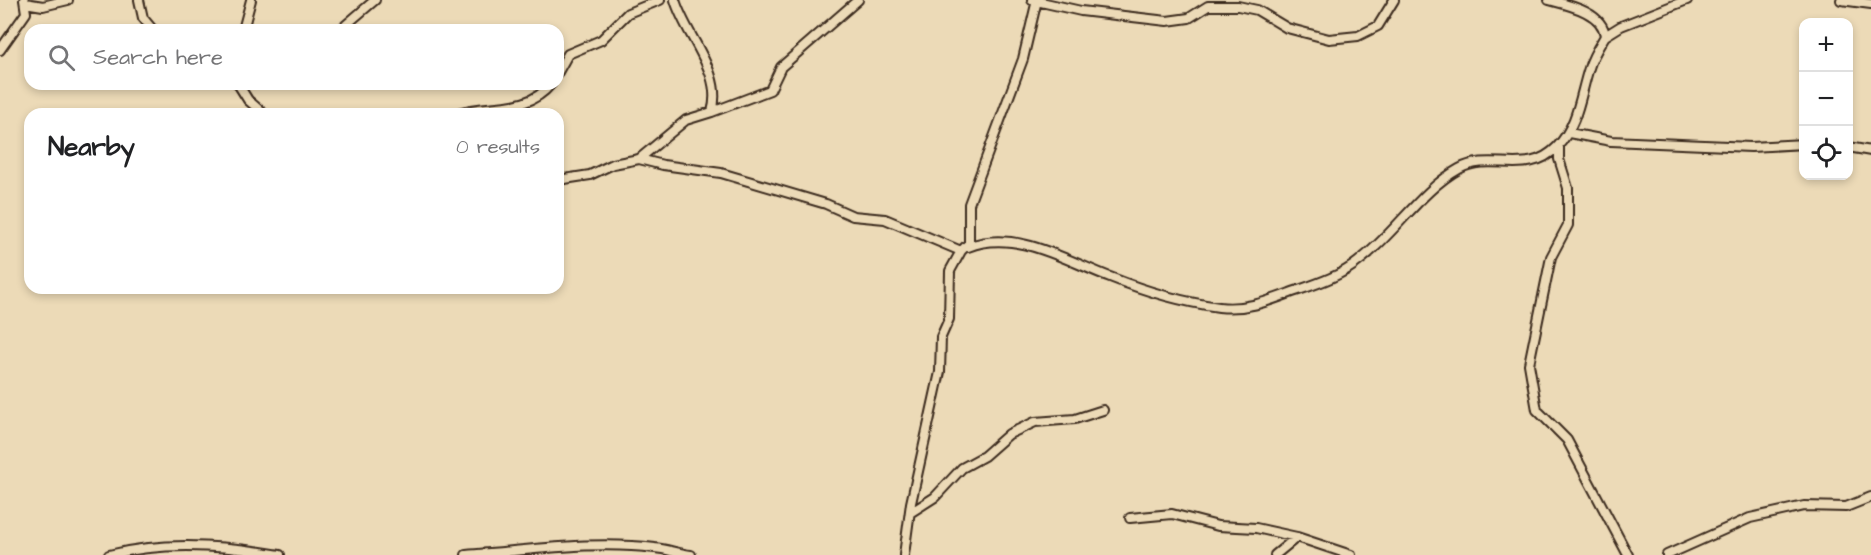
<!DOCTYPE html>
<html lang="en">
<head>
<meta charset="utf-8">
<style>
	body { margin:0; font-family:"Architects Daughter",sans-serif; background:#f6f6f6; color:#202124 }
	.controls { position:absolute; right:18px; top:18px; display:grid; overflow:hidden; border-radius:12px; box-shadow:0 3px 9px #0003 }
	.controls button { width:54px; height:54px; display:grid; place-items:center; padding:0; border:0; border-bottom:2px solid #e0e0e0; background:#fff; color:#202124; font:30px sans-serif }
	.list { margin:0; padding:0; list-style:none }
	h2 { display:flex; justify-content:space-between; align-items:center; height:78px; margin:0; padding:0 24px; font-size:26px }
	h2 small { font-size:20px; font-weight:400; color:#757577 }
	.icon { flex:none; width:33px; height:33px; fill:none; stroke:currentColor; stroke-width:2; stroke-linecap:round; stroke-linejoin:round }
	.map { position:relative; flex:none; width:1871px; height:555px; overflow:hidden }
	.search { position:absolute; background:#fff; box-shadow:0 3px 9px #0003; left:24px; top:24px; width:540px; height:66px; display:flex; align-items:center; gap:15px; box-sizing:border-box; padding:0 21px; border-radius:18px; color:#757577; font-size:22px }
	.panel { position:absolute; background:#fff; box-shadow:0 3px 9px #0003; left:24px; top:108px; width:540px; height:186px; border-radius:18px }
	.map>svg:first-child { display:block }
</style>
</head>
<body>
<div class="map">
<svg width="1871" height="555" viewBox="0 0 1871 555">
	<rect width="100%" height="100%" fill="#ecdab7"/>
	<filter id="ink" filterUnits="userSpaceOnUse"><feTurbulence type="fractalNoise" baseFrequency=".0167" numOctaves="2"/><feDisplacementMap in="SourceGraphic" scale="12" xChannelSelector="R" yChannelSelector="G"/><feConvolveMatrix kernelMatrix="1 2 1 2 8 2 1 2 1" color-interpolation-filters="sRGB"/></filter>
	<g filter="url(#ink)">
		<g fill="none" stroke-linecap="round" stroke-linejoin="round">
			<defs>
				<path id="street" d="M139,0l4,18 10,12
					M675,0c11,37 49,73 37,112l58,-22 11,-23 77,-67
					M1032,0l49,11 86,10 22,-3 19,-12h30l19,4 30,18 42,11 29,-3 20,-10 16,-26
					M1549,0c19,5 54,12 56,36l16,-10 66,-26
					M1841,0l30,4
					M25,3l18,3 25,-6
					M243,30l8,-30
					M340,30l35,-30
					M0,50l26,-37 -2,-13
					M558,72l10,-18 33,-14 27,-27 32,-13
					M238,84l10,16 16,14
					M712,112l-26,8 -47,39 24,6 58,8 105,31 27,12 32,3 76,32
					M455,114c33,-12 71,1 96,-30
					M1569,133l42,8 140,6 53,-3
					M1559,145v14l9,29v37l-17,32 -22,107 8,46 30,30 61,115
					M1848,147l23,4
					M558,180l32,-5 23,-11 26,-5
					M968,247c47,-19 99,14 142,30 35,14 72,25 109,30 26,3 47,-5 71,-14 23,-8 50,-16 69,-32 35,-26 62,-71 100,-92 33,-18 68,9 98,-22 21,-22 23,-51 32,-79 3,-11 10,-22 16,-32
					M910,513l25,-16 27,-29 22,-12 25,-22 26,-12 40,-3 28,-9
					M1130,518l42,-4 46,12 38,2 41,9 -22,18
					M1297,537l54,18
					M109,555c55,-14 115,-10 171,0
					M466,555c62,-4 126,-15 189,-7 12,1 24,6 36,7
					M904,555l7,-52 29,-131 1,-35 8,-18 1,-48 11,-20 8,-8v-39l54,-145 14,-59
					M1667,555l83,-37 54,-12 42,1 25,-10"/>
			</defs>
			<!-- street casing -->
			<use href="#street" stroke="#3b2a1e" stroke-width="12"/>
			<!-- street -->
			<use href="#street" stroke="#ecdab7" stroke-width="8"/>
		</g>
	</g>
</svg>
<div class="controls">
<button>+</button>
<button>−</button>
<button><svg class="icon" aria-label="locate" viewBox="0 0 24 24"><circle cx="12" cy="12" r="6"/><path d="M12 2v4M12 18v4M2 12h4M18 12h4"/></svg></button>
</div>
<div class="search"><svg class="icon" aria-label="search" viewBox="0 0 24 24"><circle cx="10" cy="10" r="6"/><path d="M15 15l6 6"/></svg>Search here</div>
<section class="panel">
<h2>Nearby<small>0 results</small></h2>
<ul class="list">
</ul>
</section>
</div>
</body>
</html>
